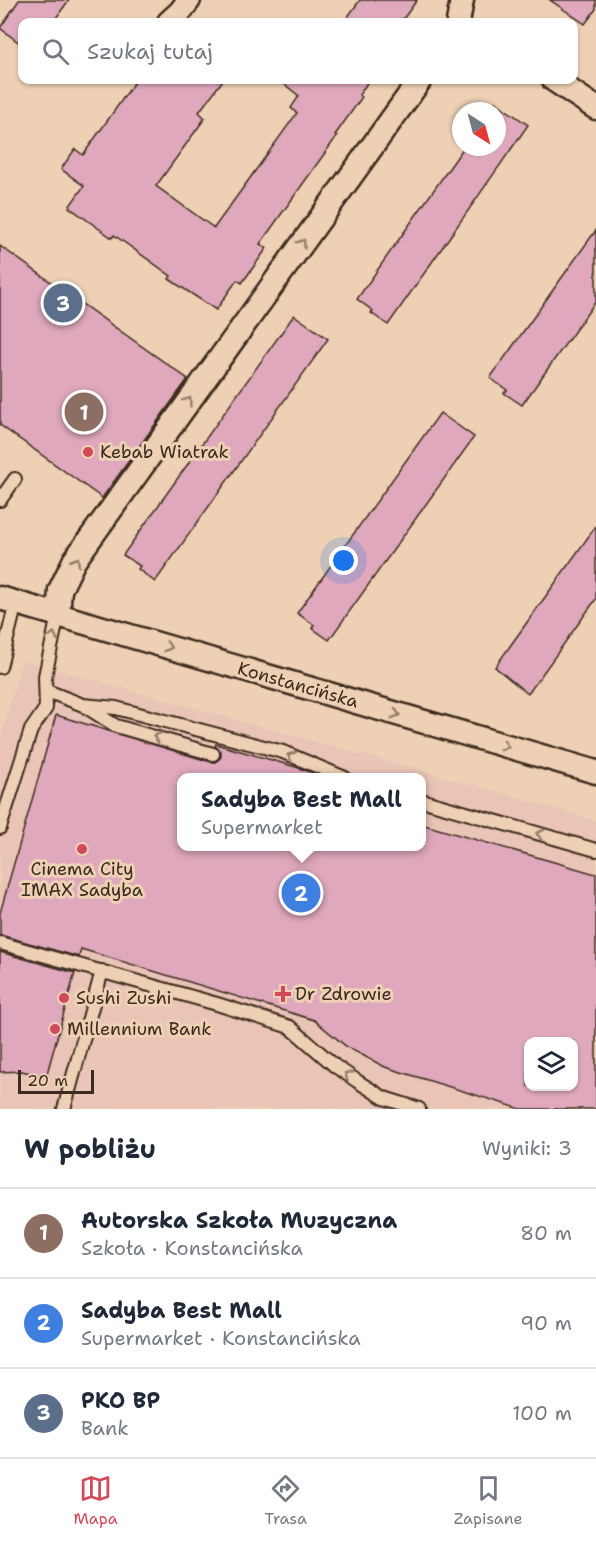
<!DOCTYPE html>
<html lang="pl">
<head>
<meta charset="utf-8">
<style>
	body { margin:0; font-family:"Shantell Sans",sans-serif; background:#f2f2f3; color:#1f2937 }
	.controls { position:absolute; right:18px; bottom:18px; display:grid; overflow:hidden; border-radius:12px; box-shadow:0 2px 4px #0004 }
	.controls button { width:54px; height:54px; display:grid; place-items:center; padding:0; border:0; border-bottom:2px solid #e0e1e3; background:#fff; color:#1f2937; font:30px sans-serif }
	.compass { position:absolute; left:452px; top:102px; width:54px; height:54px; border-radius:50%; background:#fff; box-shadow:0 2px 4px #0004; rotate:144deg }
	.scale { position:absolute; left:18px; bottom:15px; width:76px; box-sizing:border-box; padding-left:6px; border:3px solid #3b2a1e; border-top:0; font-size:16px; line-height:21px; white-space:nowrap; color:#3b2a1e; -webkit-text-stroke:4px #eed1b5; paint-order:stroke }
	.you { position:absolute; left:344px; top:561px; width:21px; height:21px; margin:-15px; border:4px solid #fff; border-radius:50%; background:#1a73e8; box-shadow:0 0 0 9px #1a73e833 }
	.badge { display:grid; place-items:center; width:39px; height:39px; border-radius:50%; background:#d1495b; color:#fff; font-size:20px; font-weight:700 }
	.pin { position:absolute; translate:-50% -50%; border:3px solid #fff; box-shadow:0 2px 6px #0006 }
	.popup { position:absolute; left:177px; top:773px; width:249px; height:78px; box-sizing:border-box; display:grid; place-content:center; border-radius:12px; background:#fff; filter:drop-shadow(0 2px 4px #0005); font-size:20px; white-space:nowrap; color:#747a83 }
	.popup b { font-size:22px; color:#1f2937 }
	.popup::after { content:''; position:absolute; left:50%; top:100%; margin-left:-12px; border:12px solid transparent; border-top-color:#fff }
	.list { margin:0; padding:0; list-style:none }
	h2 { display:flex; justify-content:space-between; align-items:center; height:78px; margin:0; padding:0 24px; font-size:26px }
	h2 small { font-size:20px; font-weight:400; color:#747a83 }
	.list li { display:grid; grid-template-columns:39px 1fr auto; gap:18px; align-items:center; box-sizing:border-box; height:90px; padding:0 24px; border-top:2px solid #e0e1e3 }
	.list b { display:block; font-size:22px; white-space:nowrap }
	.list p { margin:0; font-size:20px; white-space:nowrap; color:#747a83 }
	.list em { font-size:20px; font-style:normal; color:#747a83 }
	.icon { flex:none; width:33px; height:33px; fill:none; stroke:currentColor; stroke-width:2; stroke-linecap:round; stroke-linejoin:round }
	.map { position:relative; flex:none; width:596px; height:1109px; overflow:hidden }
	.search { position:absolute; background:#fff; box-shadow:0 2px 4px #0004; left:18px; right:18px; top:18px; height:66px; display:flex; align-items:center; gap:15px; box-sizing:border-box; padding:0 21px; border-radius:12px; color:#747a83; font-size:22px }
	.sheet { height:348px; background:#fff }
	nav { display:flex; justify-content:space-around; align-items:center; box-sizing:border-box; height:84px; border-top:2px solid #e0e1e3; background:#fff; font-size:16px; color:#747a83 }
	nav a { display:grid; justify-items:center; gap:3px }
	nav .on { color:#d1495b }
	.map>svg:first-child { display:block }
</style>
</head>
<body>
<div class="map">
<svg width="596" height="1109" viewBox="0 0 596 1109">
	<rect width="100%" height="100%" fill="#eed1b5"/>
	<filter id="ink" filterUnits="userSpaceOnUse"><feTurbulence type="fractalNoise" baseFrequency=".0167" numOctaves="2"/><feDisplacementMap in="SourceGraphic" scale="12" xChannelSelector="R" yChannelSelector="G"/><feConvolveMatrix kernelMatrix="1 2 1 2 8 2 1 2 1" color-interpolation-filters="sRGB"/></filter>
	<g filter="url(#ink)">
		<!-- built -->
		<path fill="#eac5b7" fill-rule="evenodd" d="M22,660l488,135 86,26v288h-596v-369zM181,778h240v68h-240zM528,1042h46v44h-46z"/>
		<!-- building -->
		<path fill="#dfa8bc" stroke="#3b2a1e" stroke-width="1.5" fill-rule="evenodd" d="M19,0h50l-16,22h-31v23l-22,-17z
			M360,0h57l-16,22h-57z
			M550,0h46v9l-11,15z
			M136,80h87l-24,32 6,6 -49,68 58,42 83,-115 -6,-5 8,-12 -20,-16h90l-10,15 3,2 -27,38 2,1 -77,108 7,4 -25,35 -5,-3 -21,30 -47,-31 2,-3 -57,-41 -2,3 -43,-31 15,-21 -23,-17 14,-20 8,6z
			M495,102l33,23 -140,200 -17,-12 2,-2 -16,-12 107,-152h33v-36h-8z
			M596,230v71l-74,104 -18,-12 3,-3 -17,-12z
			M0,246l188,133 -86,119 -102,-73z
			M294,315l34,24 -173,243 -17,-13 2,-3 -17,-11z
			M440,413l34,24 -145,203 -17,-12 2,-3 -17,-12z
			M596,526v73l-68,95 -33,-27z
			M56,715l155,47h5l5,-5v-6l-6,-5 1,-2 80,23 17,6 -1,4h-131v69h240v-22l175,50v235h-75l-136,-42 -38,-20 -33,-27 -233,-71 -2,8 -79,-22v-22zM528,1041h45v45h-45z
			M0,952l75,21 -29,104 -24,-6 -22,1z"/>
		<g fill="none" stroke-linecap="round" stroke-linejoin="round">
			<defs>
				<path id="service" d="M0,500l15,-21
					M0,667l16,-64
					M47,691l36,14 33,3 167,44 62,26
					M86,707l30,19 97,28
					M421,800l175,50
					M0,828l31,-98 15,-22 -1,-32 13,-61
					M0,943l217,61 73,23 45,39 22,15 27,17 35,11
					M64,1109l38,-138"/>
				<path id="minor" d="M169,22l11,-10 9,-12
					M458,22l4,-22
					M554,80l42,28
					M0,598l596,174
					M58,615l2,-25 14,-29 346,-481"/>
			</defs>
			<!-- service casing -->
			<use href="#service" stroke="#3b2a1e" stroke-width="16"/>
			<!-- minor casing -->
			<use href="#minor" stroke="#3b2a1e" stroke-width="27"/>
			<!-- service -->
			<use href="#service" stroke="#eed1b5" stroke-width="12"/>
			<!-- minor -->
			<use href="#minor" stroke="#eed1b5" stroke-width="22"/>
		</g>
		<!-- one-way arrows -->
		<defs><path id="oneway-chevron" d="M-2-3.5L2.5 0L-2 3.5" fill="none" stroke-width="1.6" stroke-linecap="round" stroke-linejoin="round" transform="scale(1.5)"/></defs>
		<g stroke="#947e6a">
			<use href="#oneway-chevron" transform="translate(302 243) rotate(-54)"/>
			<use href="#oneway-chevron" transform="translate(188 401) rotate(-54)"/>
			<use href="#oneway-chevron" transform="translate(76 561) rotate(-58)"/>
			<use href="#oneway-chevron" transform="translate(53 636) rotate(-77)"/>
			<use href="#oneway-chevron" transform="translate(168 647) rotate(16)"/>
			<use href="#oneway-chevron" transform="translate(396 714) rotate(16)"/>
			<use href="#oneway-chevron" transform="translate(157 737) rotate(-164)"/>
			<use href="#oneway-chevron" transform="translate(505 746) rotate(16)"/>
			<use href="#oneway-chevron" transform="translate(291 756) rotate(-158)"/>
			<use href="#oneway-chevron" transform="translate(540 834) rotate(-164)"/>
			<use href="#oneway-chevron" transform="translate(348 1075) rotate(-145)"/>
		</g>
	</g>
	<!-- markers -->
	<g fill="#d1495b" stroke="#eed1b5" stroke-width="2">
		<circle cx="88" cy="452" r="6"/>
		<circle cx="82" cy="849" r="6"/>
		<path d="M280 985h6v6h6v6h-6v6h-6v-6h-6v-6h6z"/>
		<circle cx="64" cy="998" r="6"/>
		<circle cx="55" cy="1029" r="6"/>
	</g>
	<g text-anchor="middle" stroke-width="6" stroke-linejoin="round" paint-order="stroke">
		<!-- poi labels -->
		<g font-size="18" fill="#3b2a1e" stroke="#eed1b5" text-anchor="start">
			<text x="100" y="458">Kebab Wiatrak</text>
			<text x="82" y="875" text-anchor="middle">Cinema City<tspan x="82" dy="21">IMAX Sadyba</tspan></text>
			<text x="295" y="1000">Dr Zdrowie</text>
			<text x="76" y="1004">Sushi Zushi</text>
			<text x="67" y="1035">Millennium Bank</text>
		</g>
		<!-- street labels -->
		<g font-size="18" fill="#3b2a1e" stroke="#eed1b5">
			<text transform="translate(298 685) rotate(16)" y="6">Konstancińska</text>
		</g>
	</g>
</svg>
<div class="controls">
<button><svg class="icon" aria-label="layers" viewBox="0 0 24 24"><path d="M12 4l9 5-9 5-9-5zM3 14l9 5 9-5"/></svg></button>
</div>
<svg class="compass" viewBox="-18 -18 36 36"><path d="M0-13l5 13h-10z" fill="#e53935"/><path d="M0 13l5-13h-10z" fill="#747a83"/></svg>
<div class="scale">20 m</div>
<div class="you"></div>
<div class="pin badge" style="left:84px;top:412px;background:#8d6e63">1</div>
<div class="pin badge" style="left:301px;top:893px;background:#3f7fe0">2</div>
<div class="popup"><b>Sadyba Best Mall</b>Supermarket</div>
<div class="pin badge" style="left:63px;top:303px;background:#5c6f8a">3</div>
<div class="search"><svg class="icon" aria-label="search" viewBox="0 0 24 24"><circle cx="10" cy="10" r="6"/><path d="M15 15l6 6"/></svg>Szukaj tutaj</div>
</div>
<section class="sheet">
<h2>W pobliżu<small>Wyniki: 3</small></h2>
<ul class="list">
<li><span class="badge" style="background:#8d6e63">1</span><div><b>Autorska Szkoła Muzyczna</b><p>Szkoła · Konstancińska</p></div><em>80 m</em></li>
<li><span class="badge" style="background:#3f7fe0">2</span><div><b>Sadyba Best Mall</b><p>Supermarket · Konstancińska</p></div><em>90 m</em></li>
<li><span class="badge" style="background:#5c6f8a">3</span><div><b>PKO BP</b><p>Bank</p></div><em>100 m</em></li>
</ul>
</section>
<nav>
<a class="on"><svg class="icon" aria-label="map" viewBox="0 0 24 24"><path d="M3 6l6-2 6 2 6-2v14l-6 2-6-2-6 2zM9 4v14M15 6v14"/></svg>Mapa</a>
<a><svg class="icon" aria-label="directions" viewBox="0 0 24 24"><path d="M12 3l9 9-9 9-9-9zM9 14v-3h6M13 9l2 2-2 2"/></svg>Trasa</a>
<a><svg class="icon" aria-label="saved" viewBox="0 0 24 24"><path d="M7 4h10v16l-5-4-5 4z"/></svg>Zapisane</a>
</nav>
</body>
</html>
